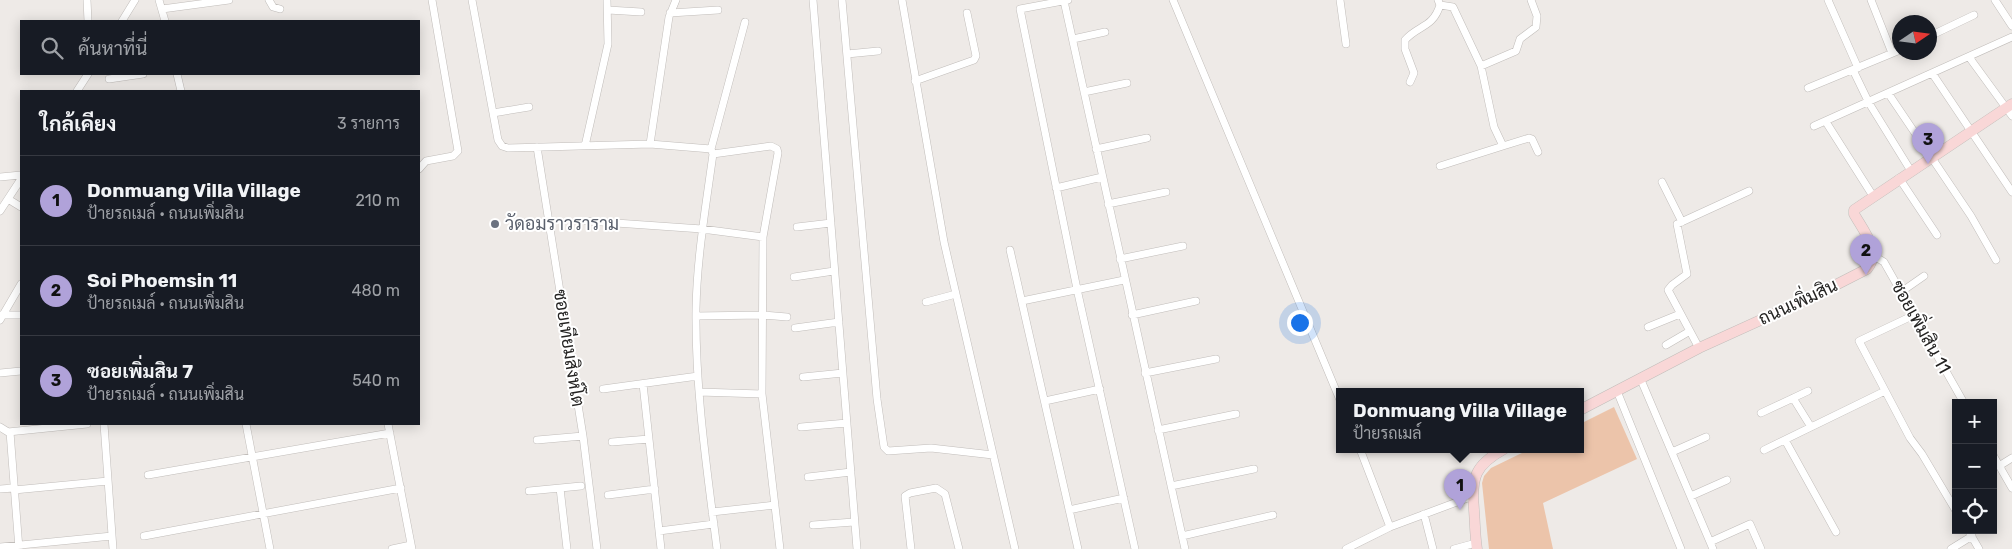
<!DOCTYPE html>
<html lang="th">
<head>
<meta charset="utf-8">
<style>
	body { margin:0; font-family:Rubik,Sarabun,sans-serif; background:#20242c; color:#f1f3f6 }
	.controls { position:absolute; right:15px; bottom:15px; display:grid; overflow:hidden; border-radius:0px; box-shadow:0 2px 12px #0003 }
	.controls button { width:45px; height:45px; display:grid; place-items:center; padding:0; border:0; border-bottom:1px solid #363941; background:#171b24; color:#f1f3f6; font:25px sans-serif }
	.compass { position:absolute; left:1892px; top:15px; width:45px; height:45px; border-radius:50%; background:#171b24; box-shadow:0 2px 12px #0003; rotate:77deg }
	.you { position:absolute; left:1299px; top:322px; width:18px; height:18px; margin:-12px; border:4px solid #fff; border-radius:50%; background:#1a73e8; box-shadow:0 0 0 8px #1a73e833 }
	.badge { display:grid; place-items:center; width:32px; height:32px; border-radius:50%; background:#b0a2d9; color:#111; font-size:16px; font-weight:700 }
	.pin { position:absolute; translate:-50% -41px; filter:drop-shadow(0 1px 2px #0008) }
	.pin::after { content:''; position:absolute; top:26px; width:18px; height:15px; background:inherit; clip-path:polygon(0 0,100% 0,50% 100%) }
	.popup { position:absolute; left:1336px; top:388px; width:248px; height:65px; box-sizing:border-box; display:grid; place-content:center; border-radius:0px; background:#171b24; filter:drop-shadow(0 1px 4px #0005); font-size:16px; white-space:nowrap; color:#9ea1a6 }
	.popup b { font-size:19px; color:#f1f3f6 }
	.popup::after { content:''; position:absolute; left:50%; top:100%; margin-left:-10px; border:10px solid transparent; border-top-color:#171b24 }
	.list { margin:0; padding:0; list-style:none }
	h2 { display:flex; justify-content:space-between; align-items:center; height:65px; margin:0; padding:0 20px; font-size:21px }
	h2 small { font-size:16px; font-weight:400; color:#9ea1a6 }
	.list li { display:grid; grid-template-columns:32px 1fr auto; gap:15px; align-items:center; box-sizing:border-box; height:90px; padding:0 20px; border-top:1px solid #363941 }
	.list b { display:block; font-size:19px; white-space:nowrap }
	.list p { margin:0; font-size:16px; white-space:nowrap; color:#9ea1a6 }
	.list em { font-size:16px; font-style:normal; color:#9ea1a6 }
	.icon { flex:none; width:28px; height:28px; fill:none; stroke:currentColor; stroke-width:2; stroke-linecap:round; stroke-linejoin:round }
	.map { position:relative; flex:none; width:2012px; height:549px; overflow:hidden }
	.search { position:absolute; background:#171b24; box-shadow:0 2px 12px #0003; left:20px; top:20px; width:400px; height:55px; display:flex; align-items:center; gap:12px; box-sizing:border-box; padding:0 18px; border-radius:0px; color:#9ea1a6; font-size:19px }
	.panel { position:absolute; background:#171b24; box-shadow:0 2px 12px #0003; left:20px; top:90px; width:400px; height:335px; border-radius:0px }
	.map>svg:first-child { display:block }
</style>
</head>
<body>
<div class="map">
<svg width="2012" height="549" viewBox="0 0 2012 549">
	<rect width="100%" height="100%" fill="#eeeae7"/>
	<!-- green -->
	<path fill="#ecc4aa" d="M1614,407l23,52 -94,44 10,46h-64l-7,-66 2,-7 7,-8 39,-19h50v-25z"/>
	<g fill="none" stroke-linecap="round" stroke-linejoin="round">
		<defs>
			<path id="street" d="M87,0l1,21
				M159,0l6,21
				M269,0l4,7 7,2
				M472,0l26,140 4,6 6,2 142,-4 61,5
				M813,0l44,549
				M842,0l35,399 7,48 4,4 43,-3 62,7
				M902,0l42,242 71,307
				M1068,0l-48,9 57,280 58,260
				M1173,0l167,400
				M1340,0l6,44
				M1438,0l2,5 13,2 28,59 13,61 9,19 -63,20
				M1828,0l30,68
				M1871,0l21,53
				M1995,0l17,26
				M1064,1l121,548
				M162,9l67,-9
				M608,10l33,2
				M670,13l48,-3
				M122,21l13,-21
				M1930,36l44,-21
				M1073,39l32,-7
				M847,54l31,-3
				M1969,57l43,59
				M1481,66l35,-15 4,-12 16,-12 1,-11 -6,-16
				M1853,70l16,33 42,68
				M1932,73l80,119
				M177,74l4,17
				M109,79l34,-5
				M915,81l59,-21 2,-4 -9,-43
				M1410,82l4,-9 -9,-24v-9c13,-15 28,-12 35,-35
				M1808,88l92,-38
				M77,91l11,-17
				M1084,92l43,-9
				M1888,93l83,123 25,44
				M493,113l36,-6
				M1826,122l47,74
				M1814,126l198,-89
				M650,144l19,-127 7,-17
				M585,146l23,-102 -1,-44
				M1503,146l26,-8 3,1 6,13
				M537,147l46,289 14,113
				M1096,149l51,-11
				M713,154l58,-8 6,3 1,4 -15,84 -1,157 18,155
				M419,169l7,-8 27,-5 5,-5 -26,-151
				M0,177l21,-2
				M1899,178l38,57
				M1662,182l20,40
				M1056,188l46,-11
				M8,199l13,8
				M1108,204l58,-12
				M0,211l21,-32
				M587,221l115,8 61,8
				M797,227l34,-4
				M1010,250l68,299
				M1874,256l10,6 80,141
				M1120,259l63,-13
				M794,277l40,-6
				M1901,292l23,-16
				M1022,301l102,-21
				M926,302l30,-8
				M0,315h21
				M1132,315l64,-14
				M1914,315l-55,26 51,97 12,16 34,57
				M696,316l67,-1 24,2
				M0,320l21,-36
				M1648,327l32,-13
				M795,328l44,-6
				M1666,345l24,-14
				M1699,348l-31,-58 4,-5 15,-11 -10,-50 72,-33
				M0,373l21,-2
				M1145,373l71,-14
				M803,377l40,-4
				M1641,380l72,169
				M643,384l18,165
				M603,389l95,-13
				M1617,391l64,158
				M699,392l63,2
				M1793,398l18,29
				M1045,401l55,-12
				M1761,413l47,-22
				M104,424l9,125
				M246,424l24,125
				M388,424l24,125
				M0,427l8,5 79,-8
				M801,427l46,-4
				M1158,430l78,-16
				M10,432l9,117
				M537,440l46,-4
				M1785,440l51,92
				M612,442l37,-3
				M1360,449l30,78
				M1764,450l121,-59
				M1672,452l34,-15
				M1993,455l19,33
				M1999,466l13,-8
				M148,475l242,-42
				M808,477l43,-5
				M1171,486l83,-17
				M560,488l7,61
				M0,489l14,-1
				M14,490l94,-9
				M529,491l52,-5
				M608,495l47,-6
				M1691,496l36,-16
				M1069,510l55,-12
				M712,512l63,-7
				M1424,514l9,35
				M813,525l41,-3
				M1968,530l11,19
				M659,531l55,-7
				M144,536l257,-48
				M1182,536l91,-21
				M1710,542l40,-18 11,25
				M0,547l112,-11
				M392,549l19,-4
				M717,549c-10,-79 -22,-160 -21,-240 1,-52 10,-104 17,-155l-2,-5 34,-127
				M911,549l-6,-53 5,-3 26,-5 9,6 14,55
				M1346,549l44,-22 83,-31
				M1454,549l22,-6
				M1951,549l21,-13"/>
			<path id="secondary" d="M1580,410l119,-62 121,-55 47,-24c15,-17 -4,-39 -13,-55v-4l158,-106
				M1477,549c-2,-13 -2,-26 -3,-39 -3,-33 1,-45 30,-61"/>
		</defs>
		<!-- street casing -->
		<use href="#street" stroke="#c1bdba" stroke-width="8"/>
		<!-- secondary casing -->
		<use href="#secondary" stroke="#c1bdba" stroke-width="11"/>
		<!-- street -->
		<use href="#street" stroke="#fff" stroke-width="7"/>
		<!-- secondary -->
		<use href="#secondary" stroke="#f9d7d7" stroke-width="10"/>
	</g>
	<!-- markers -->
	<circle fill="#6b7280" stroke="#fff" stroke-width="2" cx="495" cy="224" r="5"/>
	<g text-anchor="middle" stroke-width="4" stroke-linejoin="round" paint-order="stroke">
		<!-- worship labels -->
		<g font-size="18" fill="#5b616d" stroke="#fff" text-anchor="start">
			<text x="505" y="230">วัดอมราวราราม</text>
		</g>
		<!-- street labels -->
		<g font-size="18" fill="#252423" stroke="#fff">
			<text transform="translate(1798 302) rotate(-25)" y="6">ถนนเพิ่มสิน</text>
			<text transform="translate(1921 327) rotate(61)" y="6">ซอยเพิ่มสิน 11</text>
			<text transform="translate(569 348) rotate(81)" y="6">ซอยเทียมสิงห์โต</text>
		</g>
	</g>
</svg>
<div class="controls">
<button>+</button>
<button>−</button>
<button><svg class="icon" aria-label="locate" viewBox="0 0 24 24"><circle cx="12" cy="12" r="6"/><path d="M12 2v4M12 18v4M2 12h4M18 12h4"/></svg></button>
</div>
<svg class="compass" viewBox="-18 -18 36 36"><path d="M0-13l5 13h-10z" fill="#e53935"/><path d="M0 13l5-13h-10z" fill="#9ea1a6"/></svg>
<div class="you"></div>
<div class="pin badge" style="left:1460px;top:510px">1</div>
<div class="popup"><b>Donmuang Villa Village</b>ป้ายรถเมล์</div>
<div class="pin badge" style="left:1866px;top:275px">2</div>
<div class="pin badge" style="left:1928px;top:164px">3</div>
<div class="search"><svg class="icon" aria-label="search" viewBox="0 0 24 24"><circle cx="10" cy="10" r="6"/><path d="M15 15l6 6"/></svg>ค้นหาที่นี่</div>
<section class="panel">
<h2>ใกล้เคียง<small>3 รายการ</small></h2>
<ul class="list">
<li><span class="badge">1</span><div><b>Donmuang Villa Village</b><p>ป้ายรถเมล์ · ถนนเพิ่มสิน</p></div><em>210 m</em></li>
<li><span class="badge">2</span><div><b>Soi Phoemsin 11</b><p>ป้ายรถเมล์ · ถนนเพิ่มสิน</p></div><em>480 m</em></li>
<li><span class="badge">3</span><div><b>ซอยเพิ่มสิน 7</b><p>ป้ายรถเมล์ · ถนนเพิ่มสิน</p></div><em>540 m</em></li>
</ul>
</section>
</div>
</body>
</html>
